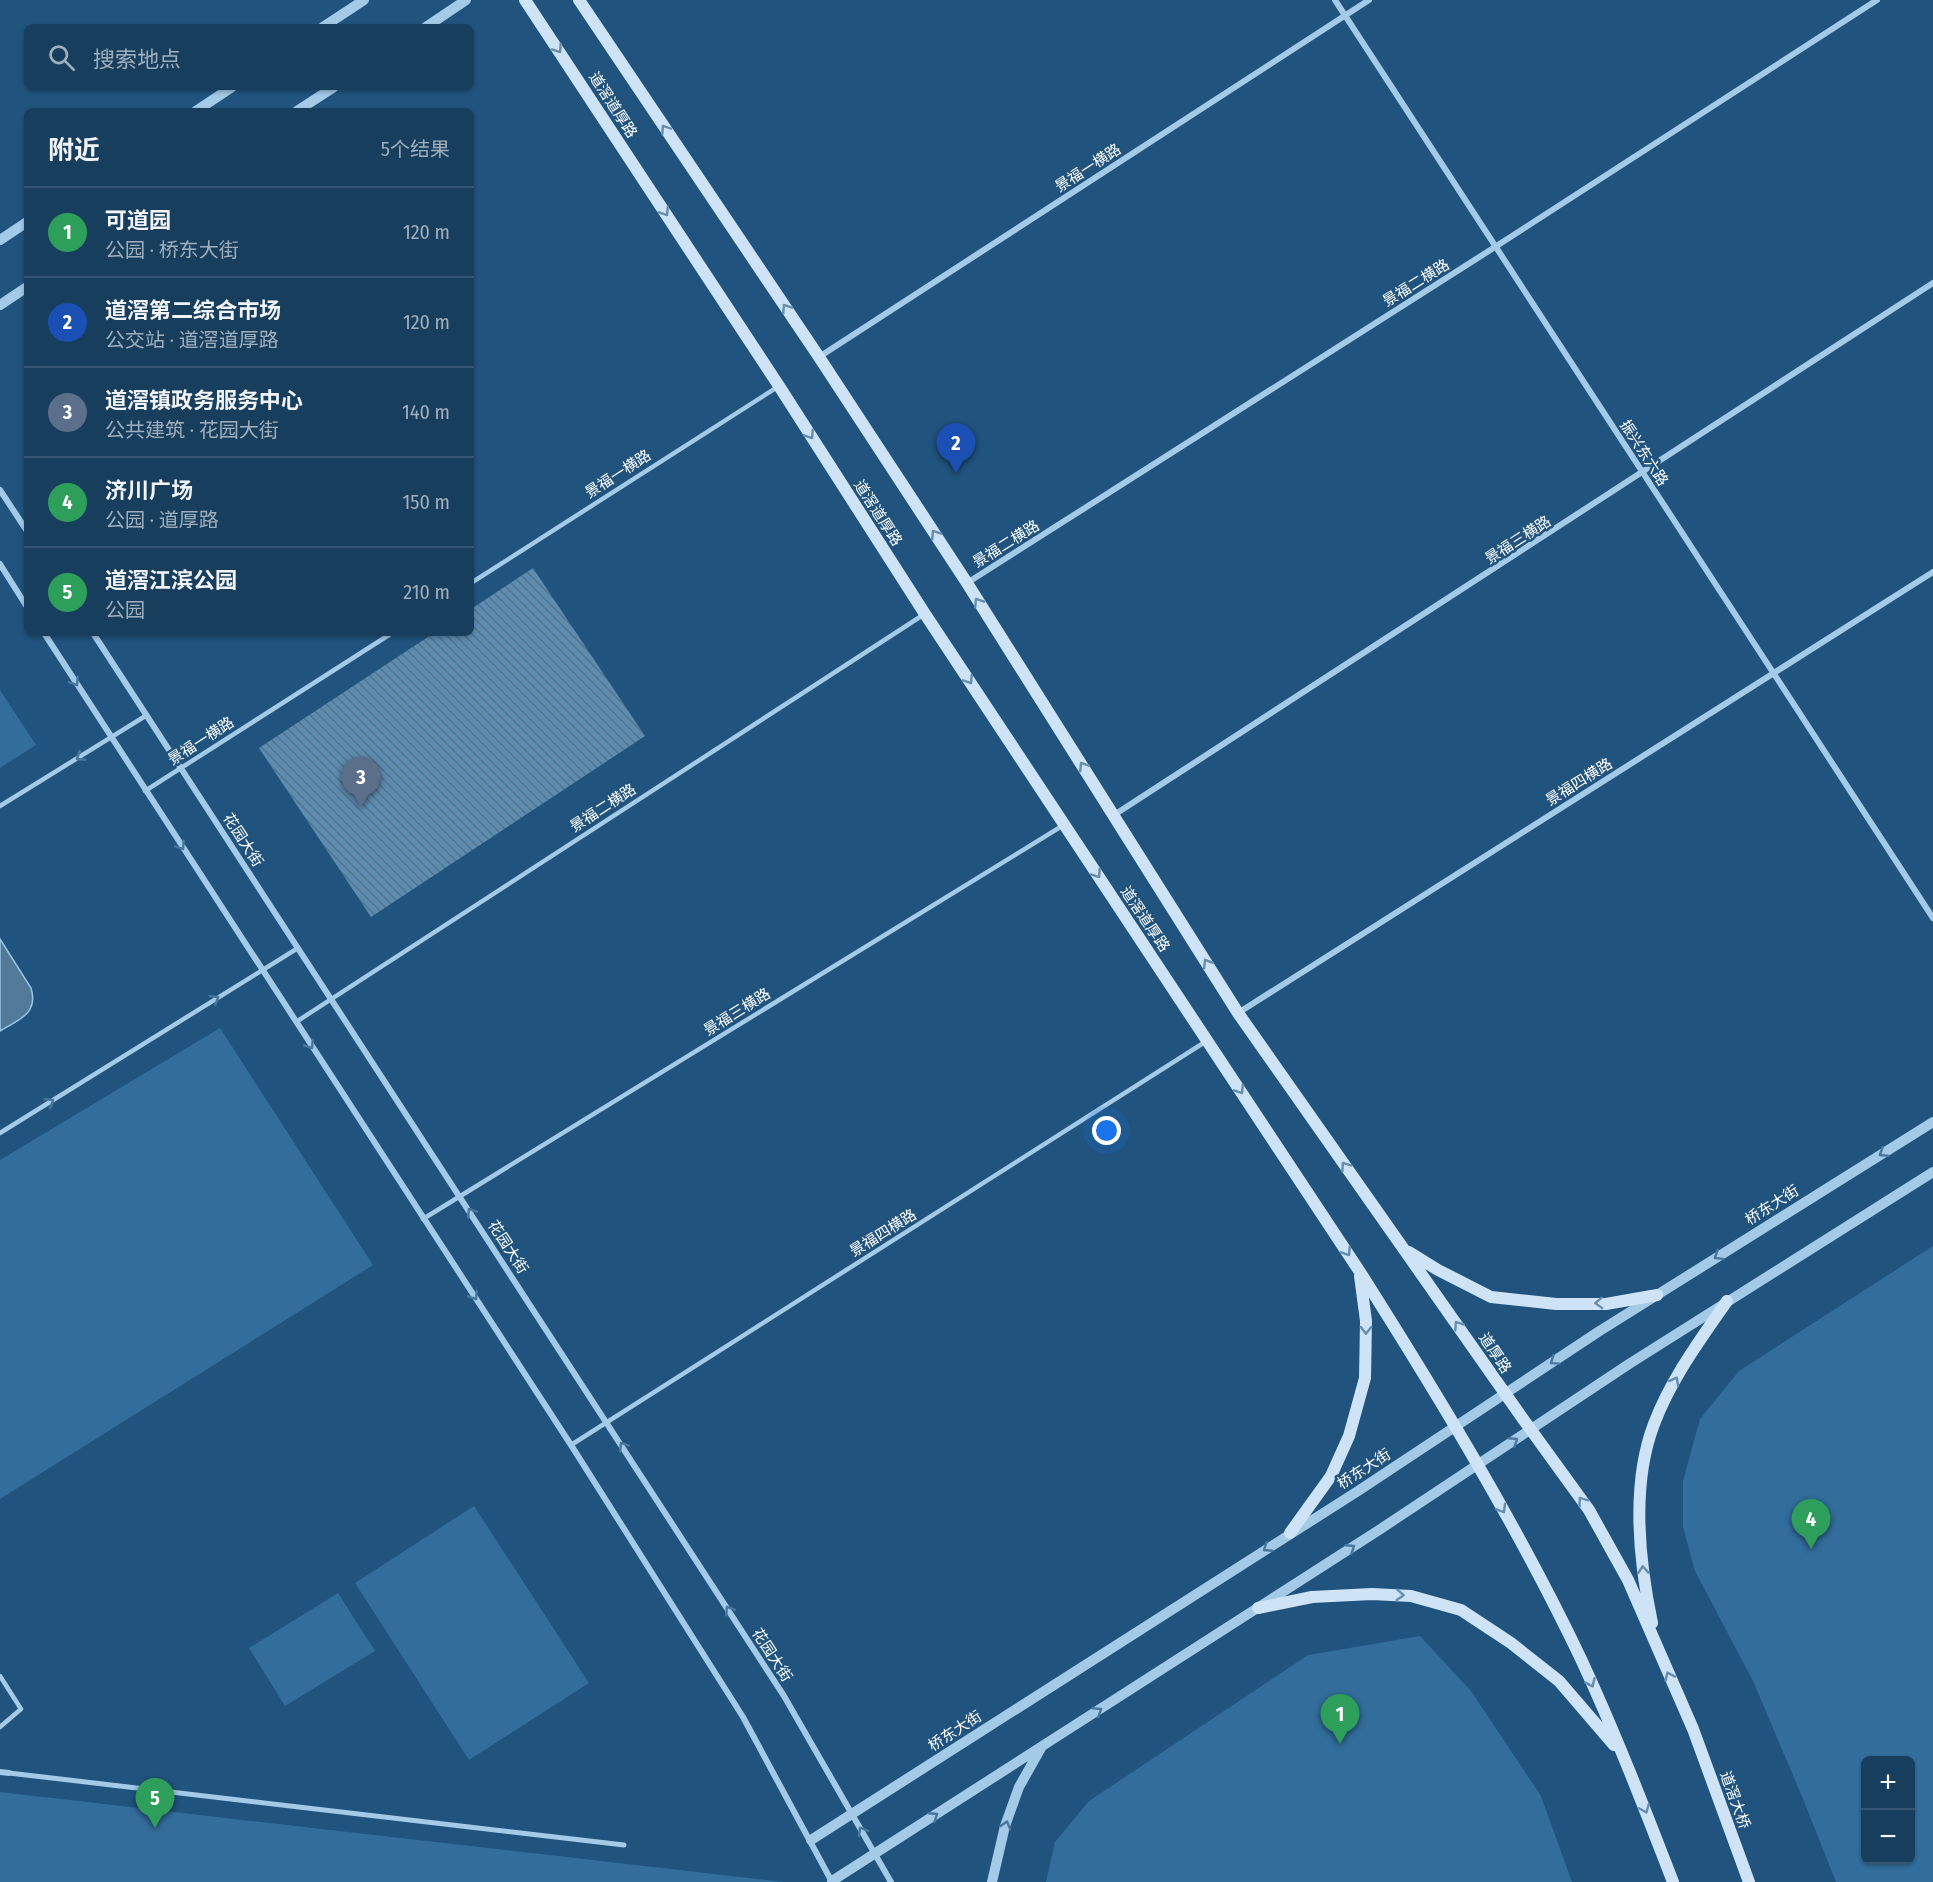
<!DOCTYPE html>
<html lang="zh">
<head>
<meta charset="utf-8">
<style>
	body { margin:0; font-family:"Fira Sans Condensed","Noto Sans SC",sans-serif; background:#214564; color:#f1f3f6 }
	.controls { position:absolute; right:18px; bottom:18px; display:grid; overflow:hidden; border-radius:9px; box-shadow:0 2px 4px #0004 }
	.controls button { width:54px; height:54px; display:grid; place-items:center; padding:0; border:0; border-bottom:2px solid #365773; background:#183e5e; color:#f1f3f6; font:30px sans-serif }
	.you { position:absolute; left:1107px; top:1131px; width:21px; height:21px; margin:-15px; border:4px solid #fff; border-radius:50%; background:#1a73e8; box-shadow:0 0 0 9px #1a73e833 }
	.badge { display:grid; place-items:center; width:39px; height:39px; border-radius:50%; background:#f5bb64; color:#fff; font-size:20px; font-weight:700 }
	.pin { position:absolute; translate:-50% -50px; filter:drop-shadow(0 2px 3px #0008) }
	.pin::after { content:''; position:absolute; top:32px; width:21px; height:18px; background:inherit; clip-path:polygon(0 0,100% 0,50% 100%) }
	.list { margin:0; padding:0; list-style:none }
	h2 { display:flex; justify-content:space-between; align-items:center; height:78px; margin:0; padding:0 24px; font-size:26px }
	h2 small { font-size:20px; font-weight:400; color:#9faebc }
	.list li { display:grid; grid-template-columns:39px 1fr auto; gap:18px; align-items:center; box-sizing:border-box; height:90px; padding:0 24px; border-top:2px solid #365773 }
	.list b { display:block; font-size:22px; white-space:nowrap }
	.list p { margin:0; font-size:20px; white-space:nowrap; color:#9faebc }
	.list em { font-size:20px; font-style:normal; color:#9faebc }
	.icon { flex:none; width:33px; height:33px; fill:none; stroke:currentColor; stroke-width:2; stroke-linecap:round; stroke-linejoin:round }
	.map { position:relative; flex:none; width:1933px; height:1882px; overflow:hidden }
	.search { position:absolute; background:#183e5e; box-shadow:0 2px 4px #0004; left:24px; top:24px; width:450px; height:66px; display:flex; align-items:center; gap:15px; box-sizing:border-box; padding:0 21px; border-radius:9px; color:#9faebc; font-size:22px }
	.panel { position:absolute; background:#183e5e; box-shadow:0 2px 4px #0004; left:24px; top:108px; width:450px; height:528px; border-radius:9px }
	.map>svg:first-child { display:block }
</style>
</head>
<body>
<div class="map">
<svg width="1933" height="1882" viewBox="0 0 1933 1882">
	<defs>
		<pattern id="building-back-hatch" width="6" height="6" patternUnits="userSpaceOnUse" patternTransform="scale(1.5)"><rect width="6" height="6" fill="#5d8cb1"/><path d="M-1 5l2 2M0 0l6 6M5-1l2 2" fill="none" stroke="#567289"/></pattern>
	</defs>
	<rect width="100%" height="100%" fill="#20537e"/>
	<!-- green -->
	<path fill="#326d9c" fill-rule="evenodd" d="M0,690l36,55 -36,23z
		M220,1028l153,237 -373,234v-339z
		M1933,1246v636h-97l-33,-83 -50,-118 -58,-110 -12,-44v-46l17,-62 39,-48zM1866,1760h44v100h-44z
		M474,1506l115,177 -120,77 -114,-177z
		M338,1593l37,58 -90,55 -36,-58z
		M1420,1636l51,55 70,105 31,86h-526l9,-40 34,-41 219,-146z
		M0,1792l784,90h-784z"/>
	<!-- water -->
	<path fill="#547a99" stroke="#97c6e9" stroke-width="1.5" d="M0,939l31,49c8,26 -13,32 -31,43z"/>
	<!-- building -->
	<path fill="url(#building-back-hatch)" d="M533,568l112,168 -274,181 -112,-169 175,-115h37v-24z"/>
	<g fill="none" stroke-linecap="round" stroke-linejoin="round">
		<!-- service -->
		<path stroke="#a3cae7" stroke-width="4.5" d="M471,583l308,-197
			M145,791l247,-158
			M0,806l147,-91
			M296,1022l627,-407
			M0,1133l298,-185
			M423,1219l639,-393
			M571,1445l634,-403
			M0,1676l21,33 -21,18"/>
		<!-- pedestrian -->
		<path stroke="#a3cae7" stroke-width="5" d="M9,1773l615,72"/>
		<!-- minor -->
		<path stroke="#a3cae7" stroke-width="6" d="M1335,0l598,918
			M819,357l550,-357
			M0,490l27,41
			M0,564l27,43
			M967,583l528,-336 382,-247
			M44,633l527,812 172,272 89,165
			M93,633l691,1063 107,186
			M1114,815l819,-532
			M1238,1013l695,-441
			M0,1772l9,1"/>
		<!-- tertiary -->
		<path stroke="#a3cae7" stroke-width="10" d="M323,27l41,-27
			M426,27l40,-27
			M196,111l36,-24
			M297,111l37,-24
			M0,240l27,-18
			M0,305l27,-18
			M811,1840l547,-349 240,-159 335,-210
			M832,1881l547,-351 250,-166 304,-192
			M992,1882l13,-56 14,-39 22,-39"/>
		<!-- secondary -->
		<path stroke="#cee4f6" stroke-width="12" d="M525,0l254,386 146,228 435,658c79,125 157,253 221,387 34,73 63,148 92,223
			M579,0l240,357 148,226 271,430 285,406 66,91 39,70 65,149 56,153
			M1409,1252l29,18 53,27 65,7h50l51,-9
			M1290,1533l41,-57 18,-40 16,-58 1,-57 -6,-45
			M1258,1608l54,-11 60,-3 39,2 50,14 50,33 48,38 55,64
			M1652,1623c-13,-62 -21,-139 2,-199 17,-45 46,-84 73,-123"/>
	</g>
	<!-- one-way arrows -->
	<defs><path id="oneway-chevron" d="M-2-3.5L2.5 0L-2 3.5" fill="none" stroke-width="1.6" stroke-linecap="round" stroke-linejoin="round" transform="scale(1.5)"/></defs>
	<g stroke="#668dae">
		<use href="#oneway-chevron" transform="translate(558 49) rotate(56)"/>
		<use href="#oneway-chevron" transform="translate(665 129) rotate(-124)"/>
		<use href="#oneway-chevron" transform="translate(665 212) rotate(57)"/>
		<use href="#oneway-chevron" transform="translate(786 308) rotate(-124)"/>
		<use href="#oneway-chevron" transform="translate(810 435) rotate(57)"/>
		<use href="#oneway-chevron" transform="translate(935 534) rotate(-123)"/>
		<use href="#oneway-chevron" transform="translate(978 602) rotate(-123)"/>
		<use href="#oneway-chevron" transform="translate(969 680) rotate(57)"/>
		<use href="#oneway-chevron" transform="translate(1083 766) rotate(-123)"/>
		<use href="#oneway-chevron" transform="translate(1097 874) rotate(56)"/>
		<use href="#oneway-chevron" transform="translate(1207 963) rotate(-122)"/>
		<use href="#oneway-chevron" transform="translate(1240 1090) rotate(57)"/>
		<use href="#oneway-chevron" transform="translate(1345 1166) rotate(-125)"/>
		<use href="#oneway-chevron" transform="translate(1347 1252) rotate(57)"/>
		<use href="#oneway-chevron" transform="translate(1599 1303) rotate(178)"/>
		<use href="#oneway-chevron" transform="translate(1458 1325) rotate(-124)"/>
		<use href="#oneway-chevron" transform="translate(1366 1330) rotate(91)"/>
		<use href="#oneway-chevron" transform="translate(1675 1381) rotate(-61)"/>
		<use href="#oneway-chevron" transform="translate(1582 1501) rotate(-126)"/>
		<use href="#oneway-chevron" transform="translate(1502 1509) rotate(60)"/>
		<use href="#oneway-chevron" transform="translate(1643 1570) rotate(-94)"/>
		<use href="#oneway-chevron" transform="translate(1400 1595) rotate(3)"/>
		<use href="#oneway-chevron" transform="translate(1669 1676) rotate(-114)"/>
		<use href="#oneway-chevron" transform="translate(1591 1683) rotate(66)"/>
		<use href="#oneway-chevron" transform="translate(1645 1809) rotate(68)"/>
	</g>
	<g stroke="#47779e">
		<use href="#oneway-chevron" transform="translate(75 682) rotate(58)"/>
		<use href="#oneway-chevron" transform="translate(80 757) rotate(148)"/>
		<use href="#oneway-chevron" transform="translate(181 846) rotate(57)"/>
		<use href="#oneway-chevron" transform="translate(215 999) rotate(-32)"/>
		<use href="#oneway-chevron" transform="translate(310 1045) rotate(57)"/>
		<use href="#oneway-chevron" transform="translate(50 1102) rotate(-32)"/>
		<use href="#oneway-chevron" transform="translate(1883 1153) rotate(148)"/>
		<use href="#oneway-chevron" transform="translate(471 1212) rotate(-123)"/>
		<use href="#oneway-chevron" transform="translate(1718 1256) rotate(148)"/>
		<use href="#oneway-chevron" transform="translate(474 1296) rotate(57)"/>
		<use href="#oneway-chevron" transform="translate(1554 1361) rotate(146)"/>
		<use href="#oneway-chevron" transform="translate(1514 1441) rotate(-33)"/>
		<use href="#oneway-chevron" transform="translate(623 1446) rotate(-123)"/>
		<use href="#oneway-chevron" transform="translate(1267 1548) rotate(147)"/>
		<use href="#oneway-chevron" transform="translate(1351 1548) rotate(-33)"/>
		<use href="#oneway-chevron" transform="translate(729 1610) rotate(-123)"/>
		<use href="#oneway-chevron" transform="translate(1098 1711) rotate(-33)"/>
		<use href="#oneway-chevron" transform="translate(934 1816) rotate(-33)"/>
		<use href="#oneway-chevron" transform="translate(1006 1825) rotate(-73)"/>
		<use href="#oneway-chevron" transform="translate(862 1831) rotate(-120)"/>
	</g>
	<g text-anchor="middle" stroke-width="5" stroke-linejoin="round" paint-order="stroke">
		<!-- street labels -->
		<g font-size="15" fill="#fff" stroke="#20537e">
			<text transform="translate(613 105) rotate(57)" y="5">道滘道厚路</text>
			<text transform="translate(1088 168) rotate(-33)" y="5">景福一横路</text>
			<text transform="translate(1416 283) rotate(-32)" y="5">景福二横路</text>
			<text transform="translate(1644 453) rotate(57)" y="5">振兴东六路</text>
			<text transform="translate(618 474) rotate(-33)" y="5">景福一横路</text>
			<text transform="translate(878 513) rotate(57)" y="5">道滘道厚路</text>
			<text transform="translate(1518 540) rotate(-33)" y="5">景福三横路</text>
			<text transform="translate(1006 544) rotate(-32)" y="5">景福二横路</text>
			<text transform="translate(201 741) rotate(-33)" y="5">景福一横路</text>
			<text transform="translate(1579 782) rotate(-32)" y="5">景福四横路</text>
			<text transform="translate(603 808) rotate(-33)" y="5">景福二横路</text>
			<text transform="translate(243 840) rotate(57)" y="5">花园大街</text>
			<text transform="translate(1145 919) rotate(56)" y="5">道滘道厚路</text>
			<text transform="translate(737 1012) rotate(-32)" y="5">景福三横路</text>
			<text transform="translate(1772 1205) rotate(-32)" y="5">桥东大街</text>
			<text transform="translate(883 1233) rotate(-32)" y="5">景福四横路</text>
			<text transform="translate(508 1247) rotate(57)" y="5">花园大街</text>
			<text transform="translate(1495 1353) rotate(56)" y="5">道厚路</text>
			<text transform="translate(1364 1469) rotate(-33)" y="5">桥东大街</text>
			<text transform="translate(772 1655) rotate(57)" y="5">花园大街</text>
			<text transform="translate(955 1731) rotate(-33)" y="5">桥东大街</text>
			<text transform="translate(1735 1800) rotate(70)" y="5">道滘大桥</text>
		</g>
	</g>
</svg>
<div class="controls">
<button>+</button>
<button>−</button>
</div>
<div class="you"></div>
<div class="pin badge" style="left:1340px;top:1744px;background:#2e9e5b">1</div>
<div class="pin badge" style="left:956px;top:473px;background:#1a4fb4">2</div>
<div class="pin badge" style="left:361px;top:807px;background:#5c6f8a">3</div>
<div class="pin badge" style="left:1811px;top:1549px;background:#2e9e5b">4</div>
<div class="pin badge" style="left:155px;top:1828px;background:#2e9e5b">5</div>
<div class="search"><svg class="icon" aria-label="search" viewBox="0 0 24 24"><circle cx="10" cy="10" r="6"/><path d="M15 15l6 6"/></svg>搜索地点</div>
<section class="panel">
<h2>附近<small>5个结果</small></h2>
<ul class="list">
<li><span class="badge" style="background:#2e9e5b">1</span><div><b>可道园</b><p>公园 · 桥东大街</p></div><em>120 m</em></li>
<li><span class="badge" style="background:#1a4fb4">2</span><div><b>道滘第二综合市场</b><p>公交站 · 道滘道厚路</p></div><em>120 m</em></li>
<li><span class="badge" style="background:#5c6f8a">3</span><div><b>道滘镇政务服务中心</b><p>公共建筑 · 花园大街</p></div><em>140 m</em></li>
<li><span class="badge" style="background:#2e9e5b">4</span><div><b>济川广场</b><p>公园 · 道厚路</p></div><em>150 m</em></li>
<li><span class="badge" style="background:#2e9e5b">5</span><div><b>道滘江滨公园</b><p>公园</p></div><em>210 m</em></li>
</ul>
</section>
</div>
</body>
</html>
